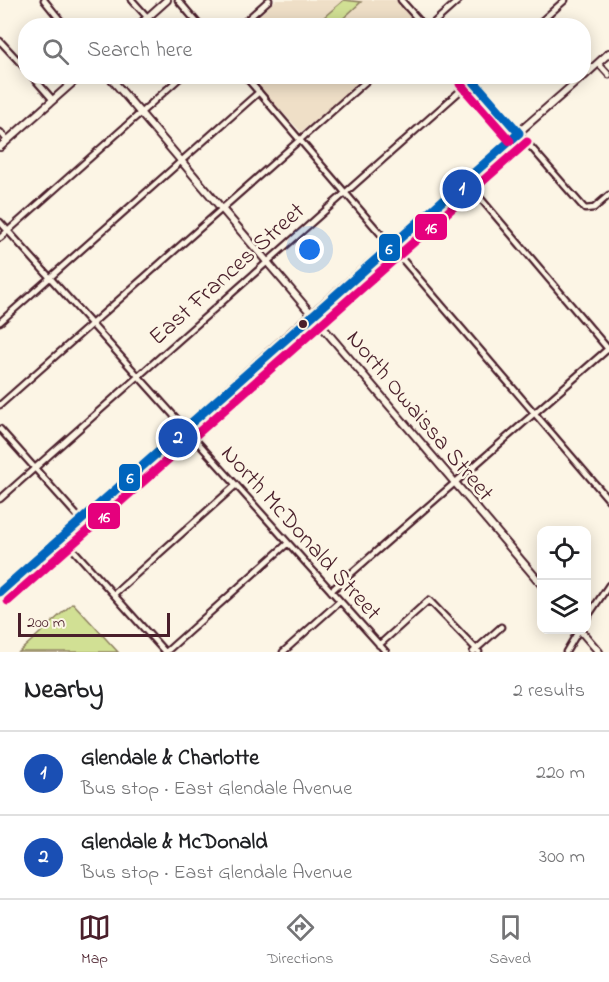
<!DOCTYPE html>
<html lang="en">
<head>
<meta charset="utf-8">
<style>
	body { margin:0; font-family:"Indie Flower",sans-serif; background:#f6f6f6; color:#202124 }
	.controls { position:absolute; right:18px; bottom:18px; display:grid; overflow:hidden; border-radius:12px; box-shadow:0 3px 15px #0003 }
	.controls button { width:54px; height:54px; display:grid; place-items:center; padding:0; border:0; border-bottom:2px solid #e0e0e0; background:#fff; color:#202124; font:30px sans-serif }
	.scale { position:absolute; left:18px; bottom:15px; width:152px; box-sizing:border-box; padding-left:6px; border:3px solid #4a1f2b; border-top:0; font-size:16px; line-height:21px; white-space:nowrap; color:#4a1f2b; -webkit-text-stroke:4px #fcf5e5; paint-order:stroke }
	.you { position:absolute; left:310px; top:250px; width:21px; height:21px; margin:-15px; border:4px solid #fff; border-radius:50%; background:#1a73e8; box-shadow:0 0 0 9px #1a73e833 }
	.badge { display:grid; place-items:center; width:39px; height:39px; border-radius:50%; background:#4a1f2b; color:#fff; font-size:20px; font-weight:700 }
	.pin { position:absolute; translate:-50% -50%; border:3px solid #fff; box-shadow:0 2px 6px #0006 }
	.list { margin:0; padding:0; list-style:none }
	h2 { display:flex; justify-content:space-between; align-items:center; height:78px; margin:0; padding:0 24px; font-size:26px }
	h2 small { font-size:20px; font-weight:400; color:#757577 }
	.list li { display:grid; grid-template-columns:39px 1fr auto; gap:18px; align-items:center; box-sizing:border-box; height:84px; padding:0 24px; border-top:2px solid #e0e0e0 }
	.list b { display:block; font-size:22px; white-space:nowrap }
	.list p { margin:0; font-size:20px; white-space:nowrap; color:#757577 }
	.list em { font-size:20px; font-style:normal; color:#757577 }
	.icon { flex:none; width:33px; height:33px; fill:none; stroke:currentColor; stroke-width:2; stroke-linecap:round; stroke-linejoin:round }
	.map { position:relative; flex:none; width:609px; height:652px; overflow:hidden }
	.search { position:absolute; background:#fff; box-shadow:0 3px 15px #0003; left:18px; right:18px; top:18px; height:66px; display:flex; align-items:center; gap:15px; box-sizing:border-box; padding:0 21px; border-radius:24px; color:#757577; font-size:22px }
	.sheet { height:246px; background:#fff }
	nav { display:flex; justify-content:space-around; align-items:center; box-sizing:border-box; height:84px; border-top:2px solid #e0e0e0; background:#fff; font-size:16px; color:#757577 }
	nav a { display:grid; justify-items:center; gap:3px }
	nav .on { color:#4a1f2b }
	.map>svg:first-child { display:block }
</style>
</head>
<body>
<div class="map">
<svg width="609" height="652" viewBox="0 0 609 652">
	<rect width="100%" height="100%" fill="#fcf5e5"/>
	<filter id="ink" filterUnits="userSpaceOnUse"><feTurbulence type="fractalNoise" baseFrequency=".0167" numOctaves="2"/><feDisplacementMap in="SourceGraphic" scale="12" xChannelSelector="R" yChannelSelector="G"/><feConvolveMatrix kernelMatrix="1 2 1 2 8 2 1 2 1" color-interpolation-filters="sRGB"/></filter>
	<g filter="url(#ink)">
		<!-- built -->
		<path fill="#efdfc7" d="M276,0h121l22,25 -172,1z
			M250,77h116l-65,55z"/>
		<!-- green -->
		<path fill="#d1e094" stroke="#8e8060" stroke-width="1.5" d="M344,0l17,2 -25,23h-5l-7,-8z
			M73,603l45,49h-99z"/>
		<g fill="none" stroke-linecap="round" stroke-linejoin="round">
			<defs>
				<path id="street" d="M44,0l21,26
					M132,0l16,18
					M178,0l22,26
					M401,0l23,26
					M240,26l29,-26
					M430,26l29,-26
					M536,26l29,-26
					M0,41l26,28
					M598,63l11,12
					M32,76l21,24
					M245,76l364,424
					M469,76l116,133 9,-1 15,-13
					M0,132l7,8
					M465,180l144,170
					M0,222l386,430
					M0,238l182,-162
					M0,322l259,-230
					M0,405l372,-329
					M0,429l81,91
					M0,499l477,-423
					M62,537l103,115
					M331,591l278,-243
					M114,594l122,-109
					M586,619l23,-34
					M379,645l50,-45 50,52
					M166,652l122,-109
					M283,652l57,-51
					M473,652l28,-25
					M566,652l13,-22"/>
				<path id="secondary" d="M138,26l29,-26
					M109,76l433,509
					M584,76l25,-23
					M0,147l80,-71
					M0,592l292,-261 291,-255
					M580,630l19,22"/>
			</defs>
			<!-- street casing -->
			<use href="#street" stroke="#4a1f2b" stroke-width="9"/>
			<!-- secondary casing -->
			<use href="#secondary" stroke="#4a1f2b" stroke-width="10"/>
			<!-- street -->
			<use href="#street" stroke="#fcf5e5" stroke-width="4.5"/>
			<!-- secondary -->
			<use href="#secondary" stroke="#fcf5e5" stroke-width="6"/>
			<defs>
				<path id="bus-1" d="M469,76l50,57
					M0,592l519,-459"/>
				<path id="bus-2" d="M460,84l50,57
					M8,601l519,-459"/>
			</defs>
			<!-- bus-1 casing -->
			<use href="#bus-1" stroke="#fcf5e5" stroke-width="14"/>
			<!-- bus-2 casing -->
			<use href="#bus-2" stroke="#fcf5e5" stroke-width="14"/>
			<!-- bus-1 -->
			<use href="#bus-1" stroke="#0065bd" stroke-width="9"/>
			<!-- bus-2 -->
			<use href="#bus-2" stroke="#e5007d" stroke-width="9"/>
		</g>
	</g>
	<!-- markers -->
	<circle fill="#4a1f2b" stroke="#fcf5e5" stroke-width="2" cx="303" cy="324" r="5"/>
	<g text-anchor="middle" stroke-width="5" stroke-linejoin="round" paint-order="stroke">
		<!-- street labels -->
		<g font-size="24" fill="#4a1f2b" stroke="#fcf5e5">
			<text transform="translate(226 273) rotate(-42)" y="8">East Frances Street</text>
			<text transform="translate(421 415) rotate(50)" y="8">North Owaissa Street</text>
			<text transform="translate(302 532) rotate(48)" y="8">North McDonald Street</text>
		</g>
	</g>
	<g stroke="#fcf5e5" stroke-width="2">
		<rect x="414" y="213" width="34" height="28" rx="6" fill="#e5007d"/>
		<rect x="378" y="233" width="23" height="29" rx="6" fill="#0065bd"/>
		<rect x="118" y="463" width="23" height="29" rx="6" fill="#0065bd"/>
		<rect x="87" y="502" width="34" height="28" rx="6" fill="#e5007d"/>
	</g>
	<g font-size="16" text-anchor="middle" font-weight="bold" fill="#fff">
		<text x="431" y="233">16</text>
		<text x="389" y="254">6</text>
		<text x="130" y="483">6</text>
		<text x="104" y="522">16</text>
	</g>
</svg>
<div class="controls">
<button><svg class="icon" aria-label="locate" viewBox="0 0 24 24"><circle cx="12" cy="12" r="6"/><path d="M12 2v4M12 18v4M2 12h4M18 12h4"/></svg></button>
<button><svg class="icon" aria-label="layers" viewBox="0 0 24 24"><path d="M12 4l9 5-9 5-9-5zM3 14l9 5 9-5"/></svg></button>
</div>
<div class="scale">200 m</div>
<div class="you"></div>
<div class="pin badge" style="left:462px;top:189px;background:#1a4fb4">1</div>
<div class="pin badge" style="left:178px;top:438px;background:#1a4fb4">2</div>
<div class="search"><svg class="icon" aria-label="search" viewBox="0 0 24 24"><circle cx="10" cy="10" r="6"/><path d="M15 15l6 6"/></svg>Search here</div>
</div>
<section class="sheet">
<h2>Nearby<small>2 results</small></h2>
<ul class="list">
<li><span class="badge" style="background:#1a4fb4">1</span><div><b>Glendale &amp; Charlotte</b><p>Bus stop · East Glendale Avenue</p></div><em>220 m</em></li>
<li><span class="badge" style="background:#1a4fb4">2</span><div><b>Glendale &amp; McDonald</b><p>Bus stop · East Glendale Avenue</p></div><em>300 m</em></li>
</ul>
</section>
<nav>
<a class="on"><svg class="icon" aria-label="map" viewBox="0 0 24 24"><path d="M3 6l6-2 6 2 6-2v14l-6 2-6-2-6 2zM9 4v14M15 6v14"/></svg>Map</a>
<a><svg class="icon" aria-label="directions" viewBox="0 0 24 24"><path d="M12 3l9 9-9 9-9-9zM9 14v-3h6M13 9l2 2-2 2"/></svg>Directions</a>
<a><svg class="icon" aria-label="saved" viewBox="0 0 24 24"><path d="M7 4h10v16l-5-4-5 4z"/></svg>Saved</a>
</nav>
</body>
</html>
